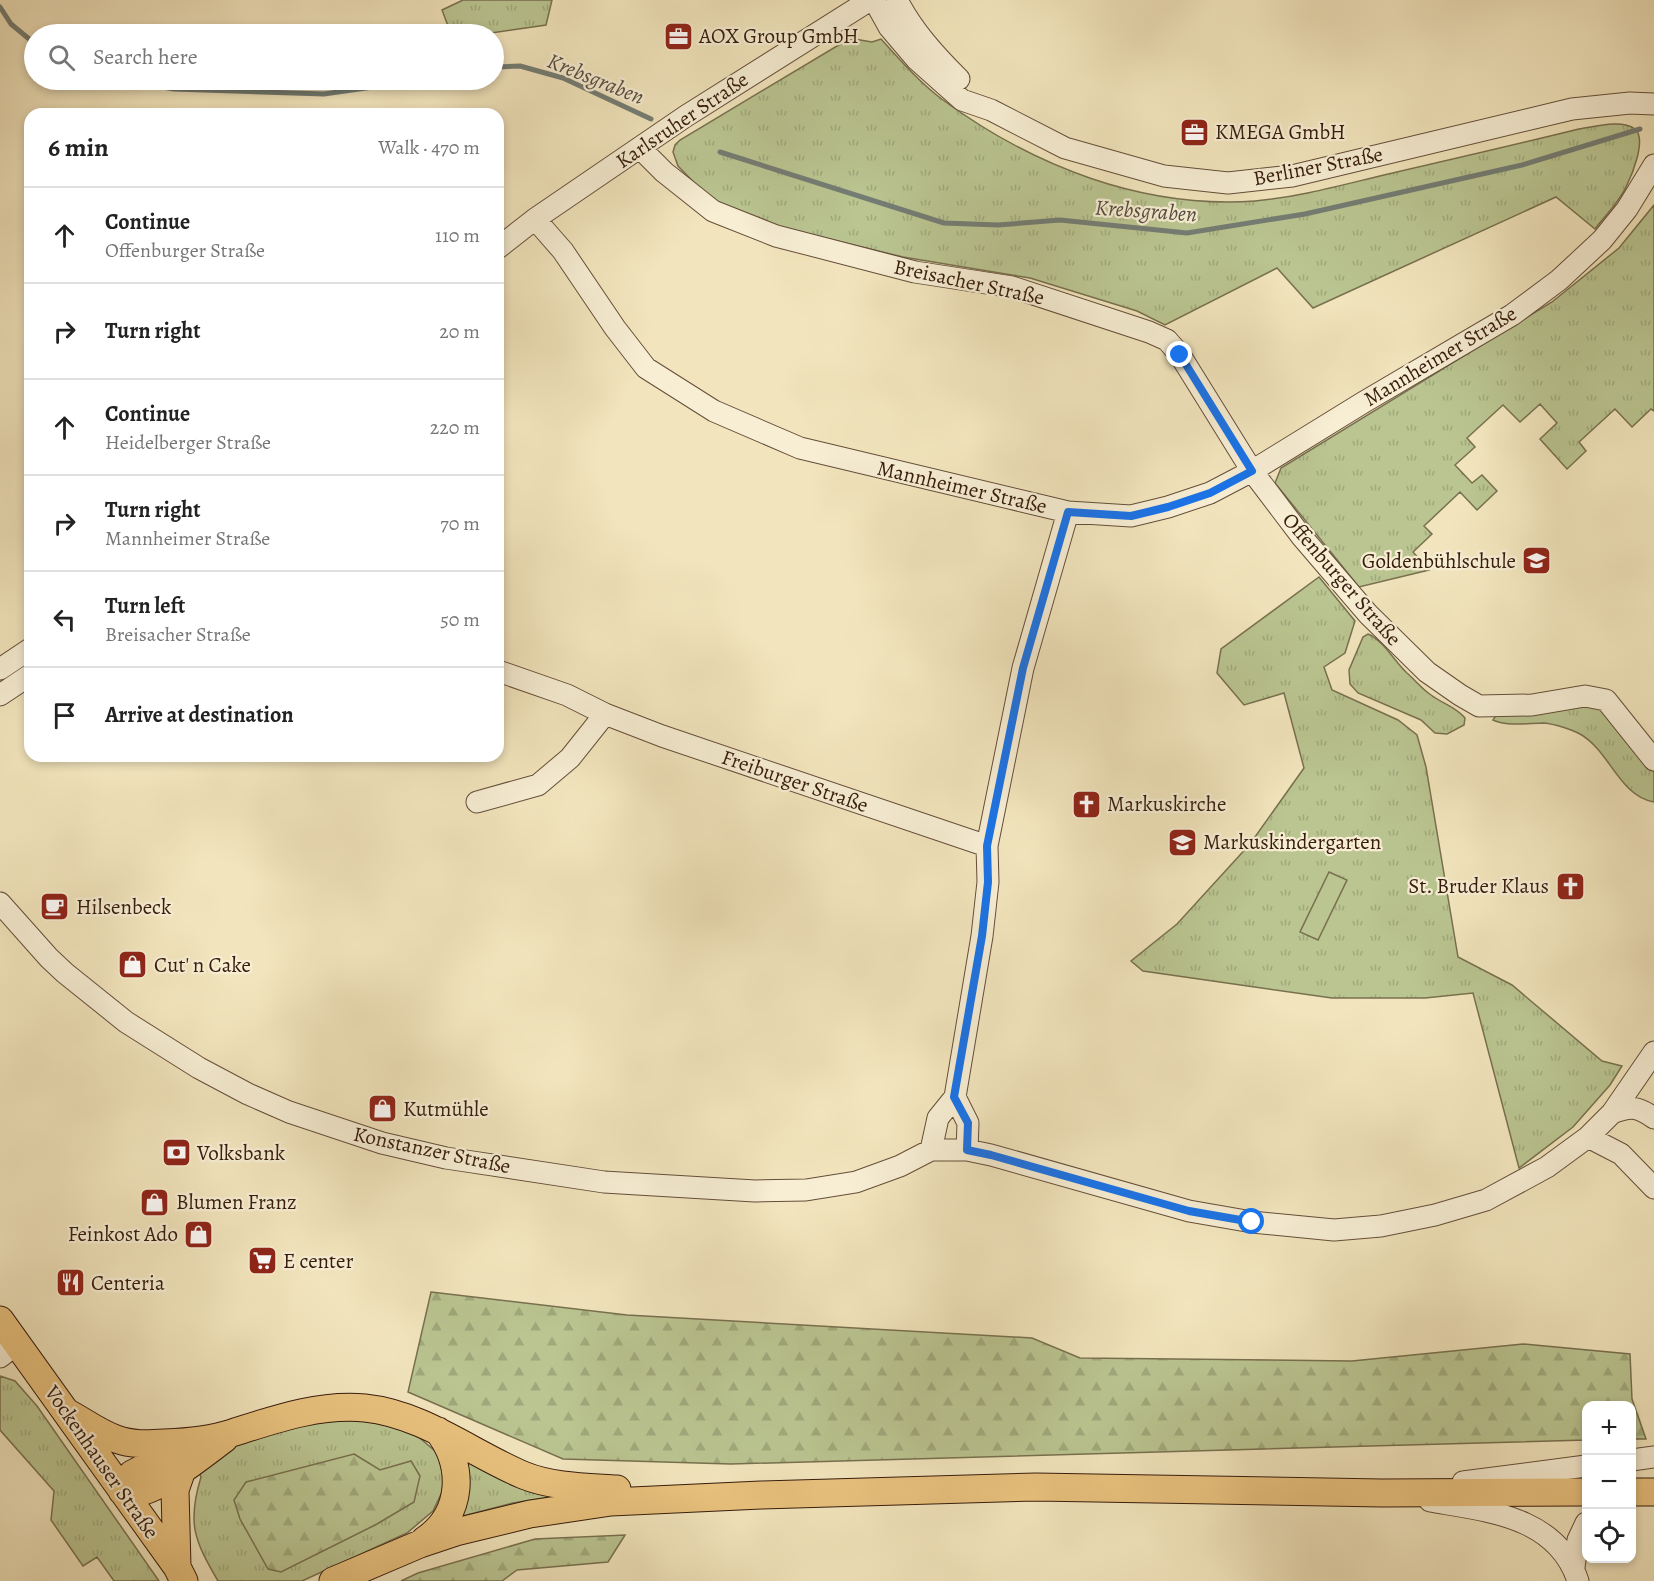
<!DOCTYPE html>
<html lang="en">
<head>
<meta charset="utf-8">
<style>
	body { margin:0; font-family:Alegreya,serif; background:#f6f6f6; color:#222 }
	.controls { position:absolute; right:18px; bottom:18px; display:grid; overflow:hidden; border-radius:12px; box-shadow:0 3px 9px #0003 }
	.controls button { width:54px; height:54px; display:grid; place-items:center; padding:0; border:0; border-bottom:2px solid #e0e0e0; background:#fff; color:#222; font:30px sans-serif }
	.stop { position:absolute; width:18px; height:18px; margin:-14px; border:4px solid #1a73e8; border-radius:50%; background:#fff }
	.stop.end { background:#1a73e8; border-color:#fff; box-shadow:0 2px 6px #0008 }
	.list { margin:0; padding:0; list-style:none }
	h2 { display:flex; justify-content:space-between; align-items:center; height:78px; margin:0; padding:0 24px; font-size:26px }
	h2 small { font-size:20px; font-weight:400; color:#767676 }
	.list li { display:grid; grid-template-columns:39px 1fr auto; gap:18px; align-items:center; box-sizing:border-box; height:96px; padding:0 24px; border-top:2px solid #e0e0e0 }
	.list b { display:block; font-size:22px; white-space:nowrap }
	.list p { margin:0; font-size:20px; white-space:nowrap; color:#767676 }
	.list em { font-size:20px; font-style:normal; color:#767676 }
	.icon { flex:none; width:33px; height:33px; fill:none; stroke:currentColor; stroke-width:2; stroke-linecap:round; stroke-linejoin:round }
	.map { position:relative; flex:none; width:1654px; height:1581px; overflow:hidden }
	.search { position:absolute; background:#fff; box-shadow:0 3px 9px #0003; left:24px; top:24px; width:480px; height:66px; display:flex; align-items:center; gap:15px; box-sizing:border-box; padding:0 21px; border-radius:33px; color:#767676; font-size:22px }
	.panel { position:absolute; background:#fff; box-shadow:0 3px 9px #0003; left:24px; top:108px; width:480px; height:654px; border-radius:18px }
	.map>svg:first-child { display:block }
</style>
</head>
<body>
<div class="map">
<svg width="1654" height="1581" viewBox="0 0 1654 1581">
	<defs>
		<pattern id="grass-tufts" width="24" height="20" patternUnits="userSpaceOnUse" patternTransform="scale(1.5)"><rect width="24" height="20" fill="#bac591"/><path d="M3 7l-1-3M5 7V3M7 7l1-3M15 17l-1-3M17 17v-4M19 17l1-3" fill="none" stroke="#a0a97c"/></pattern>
		<pattern id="forest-firs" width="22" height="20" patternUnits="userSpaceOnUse" patternTransform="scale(1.5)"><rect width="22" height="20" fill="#bac591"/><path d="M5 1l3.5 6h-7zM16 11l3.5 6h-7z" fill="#a0a97c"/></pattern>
	</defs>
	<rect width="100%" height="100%" fill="#f2e5bd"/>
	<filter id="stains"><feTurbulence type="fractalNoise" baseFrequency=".00333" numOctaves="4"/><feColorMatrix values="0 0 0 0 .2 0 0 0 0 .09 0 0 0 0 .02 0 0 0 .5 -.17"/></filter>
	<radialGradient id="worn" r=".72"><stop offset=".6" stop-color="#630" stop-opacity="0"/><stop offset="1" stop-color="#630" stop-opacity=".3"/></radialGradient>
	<!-- grass -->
	<path fill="url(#grass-tufts)" stroke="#78704f" stroke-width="1.5" d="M463,0h89l-6,25 -62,9h-33l-9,-24z
		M854,39l18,3 9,-3c19,21 39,44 62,61 90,66 199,109 312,101 44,-4 87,-16 129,-26 65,-15 130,-30 195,-46 15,-2 42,-10 56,0 12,10 -3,46 -9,58 -7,15 -21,29 -31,42l-39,-32 -243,111 -36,-40 -112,57 -28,-14 -107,-33 -127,-21 -118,-29 -68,-22 -39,-40 -5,-14 2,-7 5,-5 162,-97z
		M1654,205v206l-3,-2 -19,18 -17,-18 -36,33 7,9 -19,18 -27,-30 17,-16 -17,-19 -20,18 -17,-17 -36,33 8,9 -20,18 17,18 10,-8 15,16 -20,19 -17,-18 -36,34 8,8 -19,18 16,18 -70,17 -84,-104 6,-15 271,-166 67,-54z
		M1319,577l36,44 -10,32 -21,14 8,23 66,30 19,15 9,32 32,190 54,28 90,76 20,5 -12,19 -37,42 -54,41 -46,-175 -48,5h-93l-189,-27 -12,-10 46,-37 73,-80 54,-76 -20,-75 -40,12 -27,-32 4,-24z
		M1368,634c15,6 27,28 39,39 8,7 15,16 24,22 12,9 25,12 34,23l-1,7 -17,9 -12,-1 -14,-13 -63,-27 -8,-9 -1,-14 14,-33z
		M1590,705l14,3 11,9 39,55v30c-35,-6 -44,-51 -74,-68 -9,-5 -26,-10 -36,-11 -16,0 -36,4 -51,-3l4,-6z
		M0,1376l15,5 22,25 122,175h-45l-17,-24 -14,9 -32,-46 3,-29 -54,-61z
		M376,1419l39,15 20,17 10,20 -3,21 -9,19 -26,22 -105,48h-84c-24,-41 -31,-58 -17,-104l-3,-7 20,-18 36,-17 56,-15z
		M459,1454l110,40 -56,9 -62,16z"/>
	<!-- forest -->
	<path fill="url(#forest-firs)" stroke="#78704f" stroke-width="1.5" d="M431,1292l196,23 405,23 48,20 272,3 171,-17 107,10 2,45 14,40h-14v-33h-46v34l-855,24 -168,-5 -155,-67z
		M354,1454l26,16 31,-9 9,15 -6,26 -37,22 -96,48 -13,-3 -28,-50 -6,-19 12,-18z
		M625,1535l-17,27 -91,8 -15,11h-101l17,-8 117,-34z"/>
	<!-- pitch -->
	<path fill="#bac591" stroke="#78704f" stroke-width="1.5" d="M1329,872l18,8 -29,60 -18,-8z"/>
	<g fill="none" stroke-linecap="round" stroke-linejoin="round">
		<!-- stream -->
		<path stroke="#747d74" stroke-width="5" d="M0,7l11,17 23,19
			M494,67l26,-1 43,12 88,41
			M123,80l51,9 150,5 98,-14
			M720,152l224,71 54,2 62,-5 127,13 118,-19 217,-49 118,-36"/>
		<defs>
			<path id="minor" d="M874,0l15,27 28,33 45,40 29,10 74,38 99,28 64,7 64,-7 280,-67 58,-6 24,1
				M897,0c16,31 38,55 62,79
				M640,148l24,24 49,39 63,25 139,36 97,15 137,45 18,8 13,15 72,116 50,66 66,77 59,58 33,23 19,11 53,-1 53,-9 21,4 48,60
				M535,219l28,32 52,77 31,40 68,43 86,37 268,64 63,4 37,-9 42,-14 42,-22 112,-69 148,-87 47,-35 43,-40 25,-31 27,-44
				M498,248l37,-29 151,-103 184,-116
				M0,669l30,-20
				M498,671l69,24 38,19 57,22 325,110
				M0,695l30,-20
				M477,802l61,-17 32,-27 35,-44
				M0,903l49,55 16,15 61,49 73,46 49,26 41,18 93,31 64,15 158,24 151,9 51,-1 50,-8 44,-16 31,-16h36l24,5 198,56 63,11 82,8 47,-4 54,-11 51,-15 61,-33 41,-30 24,-24 42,-61
				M955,1097l13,26 -1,27
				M1612,1113c19,-7 25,-7 42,5
				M1588,1137l33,17 33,34
				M931,1150l7,-32 17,-21 27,-161 6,-54 -1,-36 36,-178 45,-156
				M0,1357l17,-13
				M1632,1460l22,-3
				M1463,1482l123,-16
				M1430,1501c57,10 127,15 148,80
				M1574,1567l4,-27 8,-17"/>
			<path id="major" d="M0,1320l177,247 7,14
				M68,1413c15,8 31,20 48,26 16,6 32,5 49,4 23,-1 45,-3 67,-10 44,-14 86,-29 133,-25 58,6 106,45 158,67 29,12 64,12 94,14
				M122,1491c6,2 12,3 18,1 22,-4 65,-39 84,-53
				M122,1491l2,-9 8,-8 52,-27
				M1632,1492h22
				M425,1540c38,-26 40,-74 13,-109
				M177,1567l-2,-77 7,-20
				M333,1581l87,-37 36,-12 74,-18 81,-12 150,-7 275,-8 346,6 204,-1"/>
		</defs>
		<!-- minor casing -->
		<use href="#minor" stroke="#654e39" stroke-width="23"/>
		<!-- major casing -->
		<use href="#major" stroke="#361c0d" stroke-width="29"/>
		<!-- minor -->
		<use href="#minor" stroke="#f7eed4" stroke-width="21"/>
		<!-- major -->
		<use href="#major" stroke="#e9c27e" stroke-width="27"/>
	</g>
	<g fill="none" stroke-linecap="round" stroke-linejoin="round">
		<!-- route -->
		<path stroke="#1a73e8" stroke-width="8" d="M1180,355l72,116 -42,22 -42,14 -37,9 -63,-4 -45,156 -36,178 1,36 -6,54 -28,161 14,26 -1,27 24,5 198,56 63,11"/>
	</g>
	<!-- icons -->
	<defs>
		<symbol id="office-square" viewBox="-11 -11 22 22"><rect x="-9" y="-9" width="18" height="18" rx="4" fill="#8f2418" stroke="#f7eed4"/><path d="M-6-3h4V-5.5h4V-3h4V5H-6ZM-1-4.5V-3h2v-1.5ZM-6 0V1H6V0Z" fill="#fff"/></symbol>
		<symbol id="school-square" viewBox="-11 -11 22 22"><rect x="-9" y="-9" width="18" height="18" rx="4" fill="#8f2418" stroke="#f7eed4"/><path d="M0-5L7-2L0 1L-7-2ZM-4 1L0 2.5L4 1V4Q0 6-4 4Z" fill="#fff"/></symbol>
		<symbol id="church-square" viewBox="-11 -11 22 22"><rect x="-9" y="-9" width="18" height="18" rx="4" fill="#8f2418" stroke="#f7eed4"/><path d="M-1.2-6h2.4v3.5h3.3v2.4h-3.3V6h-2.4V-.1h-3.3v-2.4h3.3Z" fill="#fff"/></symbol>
		<symbol id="cafe-square" viewBox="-11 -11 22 22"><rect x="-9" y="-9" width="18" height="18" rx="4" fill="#8f2418" stroke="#f7eed4"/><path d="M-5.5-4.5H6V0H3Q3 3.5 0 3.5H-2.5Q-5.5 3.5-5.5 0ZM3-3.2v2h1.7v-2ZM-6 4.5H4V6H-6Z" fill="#fff"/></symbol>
		<symbol id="shop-square" viewBox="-11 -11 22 22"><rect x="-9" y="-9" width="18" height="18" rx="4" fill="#8f2418" stroke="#f7eed4"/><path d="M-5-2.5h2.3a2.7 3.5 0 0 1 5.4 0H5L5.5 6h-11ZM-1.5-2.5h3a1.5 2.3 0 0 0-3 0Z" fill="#fff"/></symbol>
		<symbol id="bank-square" viewBox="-11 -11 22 22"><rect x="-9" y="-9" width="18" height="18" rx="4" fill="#8f2418" stroke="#f7eed4"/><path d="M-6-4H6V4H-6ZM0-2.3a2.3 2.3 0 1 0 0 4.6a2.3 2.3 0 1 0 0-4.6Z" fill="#fff"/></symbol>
		<symbol id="supermarket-square" viewBox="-11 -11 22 22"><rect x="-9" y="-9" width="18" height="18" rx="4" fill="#8f2418" stroke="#f7eed4"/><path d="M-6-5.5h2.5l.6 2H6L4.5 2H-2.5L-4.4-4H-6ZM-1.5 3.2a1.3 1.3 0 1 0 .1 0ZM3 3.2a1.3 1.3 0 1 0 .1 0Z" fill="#fff"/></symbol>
		<symbol id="restaurant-square" viewBox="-11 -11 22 22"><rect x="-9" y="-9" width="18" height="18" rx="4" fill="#8f2418" stroke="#f7eed4"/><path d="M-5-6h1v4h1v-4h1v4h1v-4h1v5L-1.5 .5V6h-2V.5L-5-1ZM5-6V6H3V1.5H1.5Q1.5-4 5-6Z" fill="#fff"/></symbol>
	</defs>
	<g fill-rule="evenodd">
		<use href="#office-square" x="662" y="20" width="33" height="33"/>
		<use href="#office-square" x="1178" y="116" width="33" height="33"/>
		<use href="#school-square" x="1520" y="544" width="33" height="33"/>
		<use href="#church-square" x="1070" y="788" width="33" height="33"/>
		<use href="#school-square" x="1166" y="826" width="33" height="33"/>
		<use href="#church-square" x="1554" y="870" width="33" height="33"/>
		<use href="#cafe-square" x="38" y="890" width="33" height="33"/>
		<use href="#shop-square" x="116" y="948" width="33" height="33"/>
		<use href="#shop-square" x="366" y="1092" width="33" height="33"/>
		<use href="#bank-square" x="160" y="1136" width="33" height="33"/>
		<use href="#shop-square" x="138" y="1186" width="33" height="33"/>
		<use href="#shop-square" x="182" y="1218" width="33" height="33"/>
		<use href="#supermarket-square" x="246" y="1244" width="33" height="33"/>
		<use href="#restaurant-square" x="54" y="1266" width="33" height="33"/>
	</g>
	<g text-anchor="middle" stroke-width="4.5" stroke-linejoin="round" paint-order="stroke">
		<!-- poi labels -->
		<g font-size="21" fill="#361c0d" stroke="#f7eed4" text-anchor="start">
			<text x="699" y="43">AOX Group GmbH</text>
			<text x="1215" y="139">KMEGA GmbH</text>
			<text x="1516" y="568" text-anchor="end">Goldenbühlschule</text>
			<text x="1107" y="811">Markuskirche</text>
			<text x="1203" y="849">Markuskindergarten</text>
			<text x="1549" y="893" text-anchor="end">St. Bruder Klaus</text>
			<text x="76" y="914">Hilsenbeck</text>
			<text x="154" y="972">Cut' n Cake</text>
			<text x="403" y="1116">Kutmühle</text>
			<text x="197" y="1160">Volksbank</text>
			<text x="176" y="1209">Blumen Franz</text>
			<text x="178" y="1241" text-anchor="end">Feinkost Ado</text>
			<text x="283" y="1268">E center</text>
			<text x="91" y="1290">Centeria</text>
		</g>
		<!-- street labels -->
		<g font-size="21" fill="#361c0d" stroke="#f7eed4">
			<text transform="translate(682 120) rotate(-34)" y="7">Karlsruher Straße</text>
			<text transform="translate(1318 166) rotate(-11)" y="7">Berliner Straße</text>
			<text transform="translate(969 282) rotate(12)" y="7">Breisacher Straße</text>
			<text transform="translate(1440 356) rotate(-31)" y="7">Mannheimer Straße</text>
			<text transform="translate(962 487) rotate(13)" y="7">Mannheimer Straße</text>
			<text transform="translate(1342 579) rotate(49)" y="7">Offenburger Straße</text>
			<text transform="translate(795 781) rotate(19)" y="7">Freiburger Straße</text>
			<text transform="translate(432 1150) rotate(12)" y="7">Konstanzer Straße</text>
			<text transform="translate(102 1462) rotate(55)" y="7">Vockenhauser Straße</text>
		</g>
		<!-- water labels -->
		<g font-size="22" font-style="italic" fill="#554c41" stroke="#f7eed4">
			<text transform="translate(596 78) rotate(22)" y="8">Krebsgraben</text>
			<text transform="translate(1146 210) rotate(4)" y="8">Krebsgraben</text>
		</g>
	</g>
	<rect width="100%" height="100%" filter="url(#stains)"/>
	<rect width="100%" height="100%" fill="url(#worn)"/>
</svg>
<div class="controls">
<button>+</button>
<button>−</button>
<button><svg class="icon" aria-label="locate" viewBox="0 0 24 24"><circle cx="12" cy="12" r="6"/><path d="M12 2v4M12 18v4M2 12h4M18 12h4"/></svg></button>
</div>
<div class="stop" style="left:1252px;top:1222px"></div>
<div class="stop end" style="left:1180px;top:355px"></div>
<div class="search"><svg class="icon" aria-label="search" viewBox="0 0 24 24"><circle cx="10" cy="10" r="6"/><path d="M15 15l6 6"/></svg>Search here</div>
<section class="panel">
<h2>6 min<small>Walk · 470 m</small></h2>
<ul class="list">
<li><svg class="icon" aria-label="ahead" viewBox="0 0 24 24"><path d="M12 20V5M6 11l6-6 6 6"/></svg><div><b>Continue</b><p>Offenburger Straße</p></div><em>110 m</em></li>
<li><svg class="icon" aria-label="right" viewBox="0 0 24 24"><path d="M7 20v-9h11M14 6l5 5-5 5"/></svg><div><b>Turn right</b></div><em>20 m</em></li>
<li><svg class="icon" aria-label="ahead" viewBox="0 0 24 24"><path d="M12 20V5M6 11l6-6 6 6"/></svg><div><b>Continue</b><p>Heidelberger Straße</p></div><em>220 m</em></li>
<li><svg class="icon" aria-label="right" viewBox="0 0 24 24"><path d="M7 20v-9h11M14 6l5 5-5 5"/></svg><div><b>Turn right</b><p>Mannheimer Straße</p></div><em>70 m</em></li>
<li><svg class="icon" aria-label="left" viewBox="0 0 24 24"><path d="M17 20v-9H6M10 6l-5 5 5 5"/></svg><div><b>Turn left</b><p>Breisacher Straße</p></div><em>50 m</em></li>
<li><svg class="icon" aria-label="arrive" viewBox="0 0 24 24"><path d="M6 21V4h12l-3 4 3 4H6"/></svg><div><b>Arrive at destination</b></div></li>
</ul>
</section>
</div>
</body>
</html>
